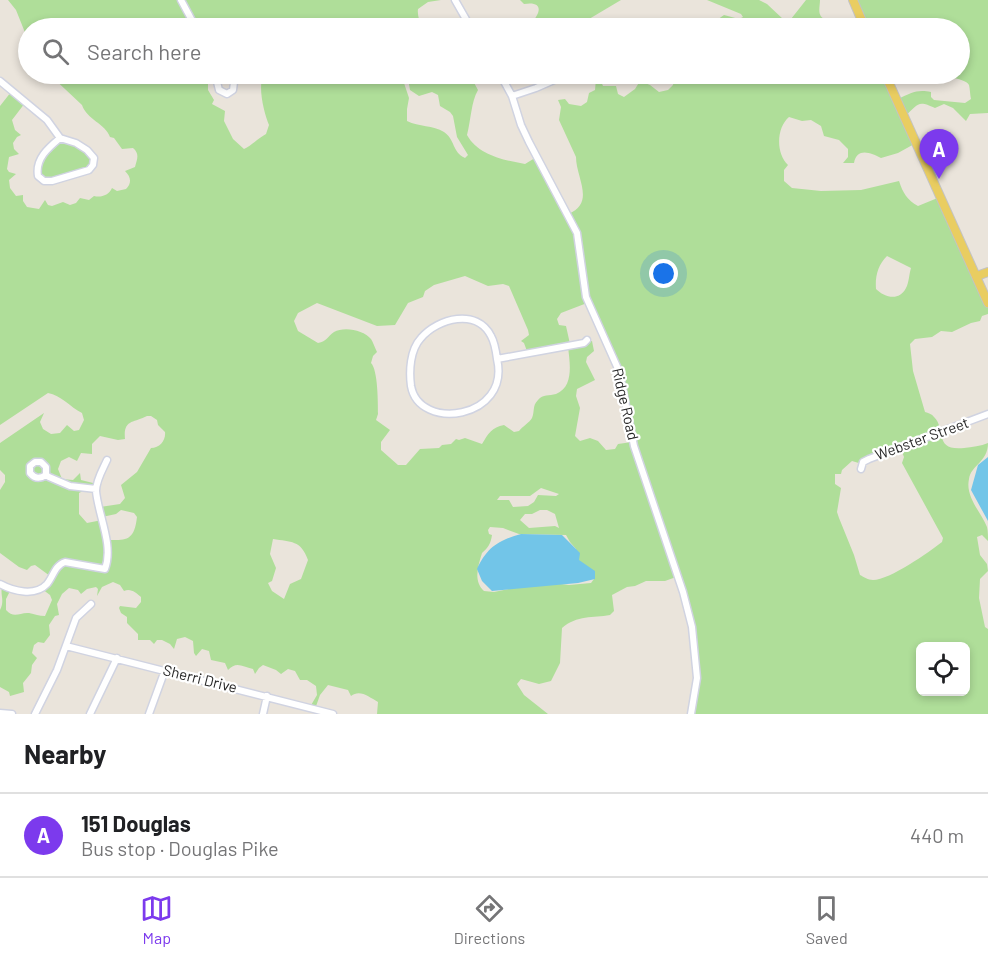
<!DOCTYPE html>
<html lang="en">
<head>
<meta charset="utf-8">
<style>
	body { margin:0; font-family:Barlow,sans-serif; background:#f2f2f2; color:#202124 }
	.controls { position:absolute; right:18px; bottom:18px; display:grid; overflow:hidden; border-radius:9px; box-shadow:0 3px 9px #0003 }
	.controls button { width:54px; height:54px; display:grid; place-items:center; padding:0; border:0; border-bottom:2px solid #e0e0e0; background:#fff; color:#202124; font:30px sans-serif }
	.you { position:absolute; left:664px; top:274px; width:21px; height:21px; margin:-15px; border:4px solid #fff; border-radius:50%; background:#1a73e8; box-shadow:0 0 0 9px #1a73e833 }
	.badge { display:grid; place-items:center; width:39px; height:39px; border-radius:50%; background:#7c3aed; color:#fff; font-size:20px; font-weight:700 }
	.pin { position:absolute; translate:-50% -50px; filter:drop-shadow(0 2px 3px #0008) }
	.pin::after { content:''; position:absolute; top:32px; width:21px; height:18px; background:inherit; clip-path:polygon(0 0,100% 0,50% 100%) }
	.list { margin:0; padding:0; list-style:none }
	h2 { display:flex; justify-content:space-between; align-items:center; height:78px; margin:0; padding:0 24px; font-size:26px }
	h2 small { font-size:20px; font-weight:400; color:#757577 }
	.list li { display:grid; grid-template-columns:39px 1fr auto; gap:18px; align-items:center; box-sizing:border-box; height:84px; padding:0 24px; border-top:2px solid #e0e0e0 }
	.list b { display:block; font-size:22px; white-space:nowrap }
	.list p { margin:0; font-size:20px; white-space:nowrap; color:#757577 }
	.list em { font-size:20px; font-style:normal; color:#757577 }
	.icon { flex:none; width:33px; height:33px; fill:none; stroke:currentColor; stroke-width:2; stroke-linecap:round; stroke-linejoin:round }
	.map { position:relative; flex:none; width:988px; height:714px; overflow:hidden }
	.search { position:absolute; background:#fff; box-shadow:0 3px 9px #0003; left:18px; right:18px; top:18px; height:66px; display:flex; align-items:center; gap:15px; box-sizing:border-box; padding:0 21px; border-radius:33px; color:#757577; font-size:22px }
	.sheet { height:162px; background:#fff }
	nav { display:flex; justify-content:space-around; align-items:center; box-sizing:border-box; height:84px; border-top:2px solid #e0e0e0; background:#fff; font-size:16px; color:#757577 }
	nav a { display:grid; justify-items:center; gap:3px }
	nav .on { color:#7c3aed }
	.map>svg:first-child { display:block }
</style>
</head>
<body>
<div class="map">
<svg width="988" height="714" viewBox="0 0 988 714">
	<rect width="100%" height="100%" fill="#eae4db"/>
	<!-- green -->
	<path fill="#afde99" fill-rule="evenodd" d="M8,0h433l-13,2 -10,7c-1,6 2,13 3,19h-158l-3,-5 -8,-3 -16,8h-208v12l-12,-30z
		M520,0h101l-37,22v6h-38l-14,-6c10,-11 10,-21 -8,-18z
		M707,0h52l8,4 17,16 7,-1 15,-19h14c0,8 -4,17 7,20l-3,8h-112l2,-6 10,-7 15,4 4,-2 -2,-3z
		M853,0h135v113l-18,1 -4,7 -13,-13 -9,-4 -9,4c-18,-9 -17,-3 -30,8l11,27 -18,10 -17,5c-10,-5 -24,-11 -27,5h-11l5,-6v-8l-9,-9 -15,-4 -3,-10 -10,-6 -9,1 -13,-4c-13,11 -13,37 -1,48l-4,5v11l8,7 29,3 40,-1 38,-9c4,12 8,19 19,25l22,-9 48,107v10l-6,2 -2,5 -9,2 -19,9 -11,-1 -9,6 -17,2 -5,5 3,27 12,41c3,1 7,2 9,5 13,13 -1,34 30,31 8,-1 17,-2 24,-5 0,19 -17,22 -19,36 -4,18 12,33 18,48 1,4 1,10 1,14l-6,-6 -5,2 3,18 7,9 1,7 -8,8 -1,19 6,29 3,2v85h-297l4,-15 -1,-59 -18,-63 -11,4h-19l-11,5 -8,1 -15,8 2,16 -4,4c-17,3 -33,0 -48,13l-2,35 -9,18 -12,3 -18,-5 -4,5 7,11 24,19h-171l1,-12c-9,-5 -18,-13 -27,-6l-3,-6 -20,-5 -8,10 -5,14 -5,-2 7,-12 -1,-9 -9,-6h-7l-5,-9 -7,-2 -7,5 -5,-4 -13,-5 -4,3 -4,6 -2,-5c-11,-3 -17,-8 -25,1l-3,-7 -14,-3 -2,-9 -7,-2 -6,7 -2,-3 -1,-12 -8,-4 -8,2 -3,10 -4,-5 -8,-4h-5l-3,4 -4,-4h-12v-6l-11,-11v-6l-6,-4 -2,-5 1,-2 16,2 5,-6v-5c-5,-4 -10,-9 -17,-6l-4,-6 -7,-3 -11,5 -5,9 1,-7 -2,-2 -9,2 -6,5 -3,-4 -9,-2 -7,6 -5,10 2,11 -4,1 -6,9 1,10 -6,8 -6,-1 -4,3 -2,8 5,5 -5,7 -1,8 -8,10 1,9 -14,4 -1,-4 -9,-5v-77c5,-10 0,-14 2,-24l9,3 -5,10v11c8,9 14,2 23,3 6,1 10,3 16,3l7,-16 -2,-5 -8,-6 8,-13 -15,-11 -4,1 -4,4 -8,-3 -19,-14v-63l5,-8v-7l-5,-5v-27l44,-30 -4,9 3,7 8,5 9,-1 7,-8 7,6 5,-1 5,-10 -2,-7c-12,-6 -21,-18 -34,-20l-48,32v-319l11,-14 14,11 -13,17 3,10 6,5 -4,2 -4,6 1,6 5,5 -10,3 -2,12 2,3 7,2 -7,6 1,8 6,8 7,-1v6l4,6 12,2 6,-9 3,5 4,1 11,-4 7,3 6,-2 4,-5 9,2 5,-4c7,2 15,-1 18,-8l5,3 9,-2c6,-6 5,-12 -1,-18l10,-4c2,-8 5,-13 -2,-19l-11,1 -8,-11 -4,-1c-5,-14 -23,-17 -28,-32l-33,-31h165l-6,4v12l6,10 -2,4 13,7 -1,10 9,18 11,10c5,-2 15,-11 22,-15l3,-9c-5,-12 -12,-40 -5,-51h200l8,5 6,11c-7,12 -7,30 -11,45 11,20 36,25 58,29l10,-6 33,56c28,-11 8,-36 8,-57l-17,-37 2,-13 -3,-7 7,-1 4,5 12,2 6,-4 2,-9 6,-3 1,-11 3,-2 4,9h13l2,8 6,3 11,-8 5,-8 10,4 9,7 9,-2 5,-5 2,-11h29l9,4 8,-4h239v-46h-94zM927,75c9,1 38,2 42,10 1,4 1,10 2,14l-6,4 -31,-3 -3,-3v-5c-14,-3 -20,1 -33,7l-7,-16 19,-6zM397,76l11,3 2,11 9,6 13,-4 6,3 2,11 10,6 3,4 4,21 11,18 -3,3c-13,-6 -10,-19 -21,-26 -11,-7 -25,-5 -37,-11v-12l2,-11 -5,-15 -13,-1v-4zM887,256l24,12c-2,6 -2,15 -5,20 -7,14 -22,9 -30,1 -1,-13 2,-24 11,-33zM465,276l23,10 15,-2 6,2 19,44 1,5 -8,6 3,2 4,11 40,-7c2,16 6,40 -12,47 -7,2 -13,0 -18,6 -6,6 -3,11 -6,18 -2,4 -10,9 -13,13l-5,1 -10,-7c-12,2 -16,9 -22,19l-17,-6 -6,2 -3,-1 -5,5 -9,1 -3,3 -19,1 -14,16h-8l-17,-15v-8l9,-12 -14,-10 2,-6c0,-11 0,-44 -7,-51l2,-7 4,-4c-2,-4 -4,-10 -6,-13 -7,-9 -27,-13 -37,-7 -7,5 -7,9 -16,11l-20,-12 -4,-10 4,-8 19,-10 60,23 18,-1 13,-22 15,-6 2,-6 9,-6zM587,303l25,54 11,34 9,51 -14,2 -3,5 -9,1 -8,-9 -8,-3 -10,3 -5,-5 5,-28 -4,-12 1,-7 18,-9 -9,-18 1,-5 7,-6 -2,-10 -22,3 -4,-18 -7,-1 -2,-6 4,-6zM147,416h4l6,4 1,5 7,7c1,8 -5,16 -14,16l-14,24 -16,13 4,13 -5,6 -20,3 2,10 14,-3 5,-4 13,3 3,4c-3,25 -11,23 -31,23l-4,-20 -15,3 -8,-9v-21l18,-9 -16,-4 -1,-7 -7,7 -11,-1 -4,-10 3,-8 8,-4 8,4 4,-8 11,1v-10l8,-8 18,4 7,-1c-2,-20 9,-16 22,-23zM900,447l4,10 -2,6 41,75 -1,4c-13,10 -52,38 -69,38 -5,0 -9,-3 -13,-5l-6,-20 -15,-37 -2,-6 4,-24 -6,-4v-10h6l1,-4 10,-9 10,3zM541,488l18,6 -3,2 -18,-1 -4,7 -6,4 -15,1 -4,-7h-12l3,-4h30zM540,510h7l8,4 4,14 -4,-2 -26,2 -9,-8 5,-6h7zM490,527l13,1 16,6 47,1 4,7 6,7 1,11 17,19 -3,4 -22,2 -24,-3 -51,10 -10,-1c-11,-10 -6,-25 -2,-38 6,-5 9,-10 10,-18l-3,-1 -1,-4zM273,539c18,3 28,1 35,21l-7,19 -11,5 -6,15 -12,-8 -4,-8 4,-2 4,-13 -6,-14zM920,646h46v46h-46z
		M61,138l30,16v15l-37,11 -12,-1 -5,-17z"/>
	<!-- water -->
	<path fill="#72c5e8" d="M988,457v64l-17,-31 7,-25z
		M521,534l41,1 18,18 -1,7 16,11v8l-17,4 -86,8 -10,-10 -5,-12c10,-22 22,-29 44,-35z"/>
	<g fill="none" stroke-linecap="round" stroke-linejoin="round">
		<defs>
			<path id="minor" d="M181,0l15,28
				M455,0l16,28
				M220,74l-3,8 2,8 8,4 6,-4 1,-8 -13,-8
				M500,74l12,22 9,29 8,17 48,91 9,64 33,74 15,75 49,146 9,35 5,51 -6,36
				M0,81l47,39 13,18 16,5 11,7 7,8 -1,7 -4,5 -37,11h-8l-6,-5c-3,-17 10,-28 22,-38
				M512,96l24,-8 32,-14
				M497,359c14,60 -78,73 -86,27 -2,-15 -1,-36 10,-48 17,-20 56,-30 70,-2 4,7 5,15 6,23l87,-16 3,-3
				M861,469l2,-7 6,-3 119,-45
				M46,475c-6,4 -11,4 -16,-2v-7l5,-4h6l5,5v8l3,2 21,9 26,3
				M0,584c13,7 35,13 47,0 6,-7 8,-19 18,-22l40,7c9,-24 -7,-54 -9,-78 0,-11 7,-22 11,-31
				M66,646l267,68
				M0,713l12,1
				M35,714l22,-44 19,-52 15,-14
				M90,714l27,-56
				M149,714l16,-44
				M263,714l4,-18"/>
			<path id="major" d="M853,0l12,28
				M885,74l103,229
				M977,276l11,-4"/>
		</defs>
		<!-- minor casing -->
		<use href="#minor" stroke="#d0d3e1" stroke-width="9"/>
		<!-- major casing -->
		<use href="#major" stroke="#c3c3c3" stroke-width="10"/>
		<!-- minor -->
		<use href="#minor" stroke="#fff" stroke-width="6"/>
		<!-- major -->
		<use href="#major" stroke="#e9cd61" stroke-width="8"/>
	</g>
	<g text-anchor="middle" stroke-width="4.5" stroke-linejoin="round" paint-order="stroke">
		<!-- street labels -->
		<g font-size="15" fill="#282828" stroke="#fff">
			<text transform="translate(625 404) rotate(77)" y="5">Ridge Road</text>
			<text transform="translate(922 439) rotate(-20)" y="5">Webster Street</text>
			<text transform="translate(200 679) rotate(14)" y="5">Sherri Drive</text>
		</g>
	</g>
</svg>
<div class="controls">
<button><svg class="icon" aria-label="locate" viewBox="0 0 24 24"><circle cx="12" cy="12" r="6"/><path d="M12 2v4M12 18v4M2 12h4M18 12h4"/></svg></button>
</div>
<div class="you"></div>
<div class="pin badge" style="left:939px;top:179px">A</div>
<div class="search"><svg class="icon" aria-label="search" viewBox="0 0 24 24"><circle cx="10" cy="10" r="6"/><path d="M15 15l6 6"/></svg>Search here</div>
</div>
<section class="sheet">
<h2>Nearby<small></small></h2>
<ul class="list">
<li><span class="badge">A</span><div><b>151 Douglas</b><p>Bus stop · Douglas Pike</p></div><em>440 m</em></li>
</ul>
</section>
<nav>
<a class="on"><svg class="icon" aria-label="map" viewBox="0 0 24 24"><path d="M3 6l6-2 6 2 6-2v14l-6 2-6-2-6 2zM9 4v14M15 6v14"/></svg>Map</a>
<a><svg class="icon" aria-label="directions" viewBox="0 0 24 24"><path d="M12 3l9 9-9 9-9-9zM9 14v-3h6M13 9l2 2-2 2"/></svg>Directions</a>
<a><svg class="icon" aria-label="saved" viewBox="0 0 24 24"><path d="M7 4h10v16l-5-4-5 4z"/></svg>Saved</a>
</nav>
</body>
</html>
